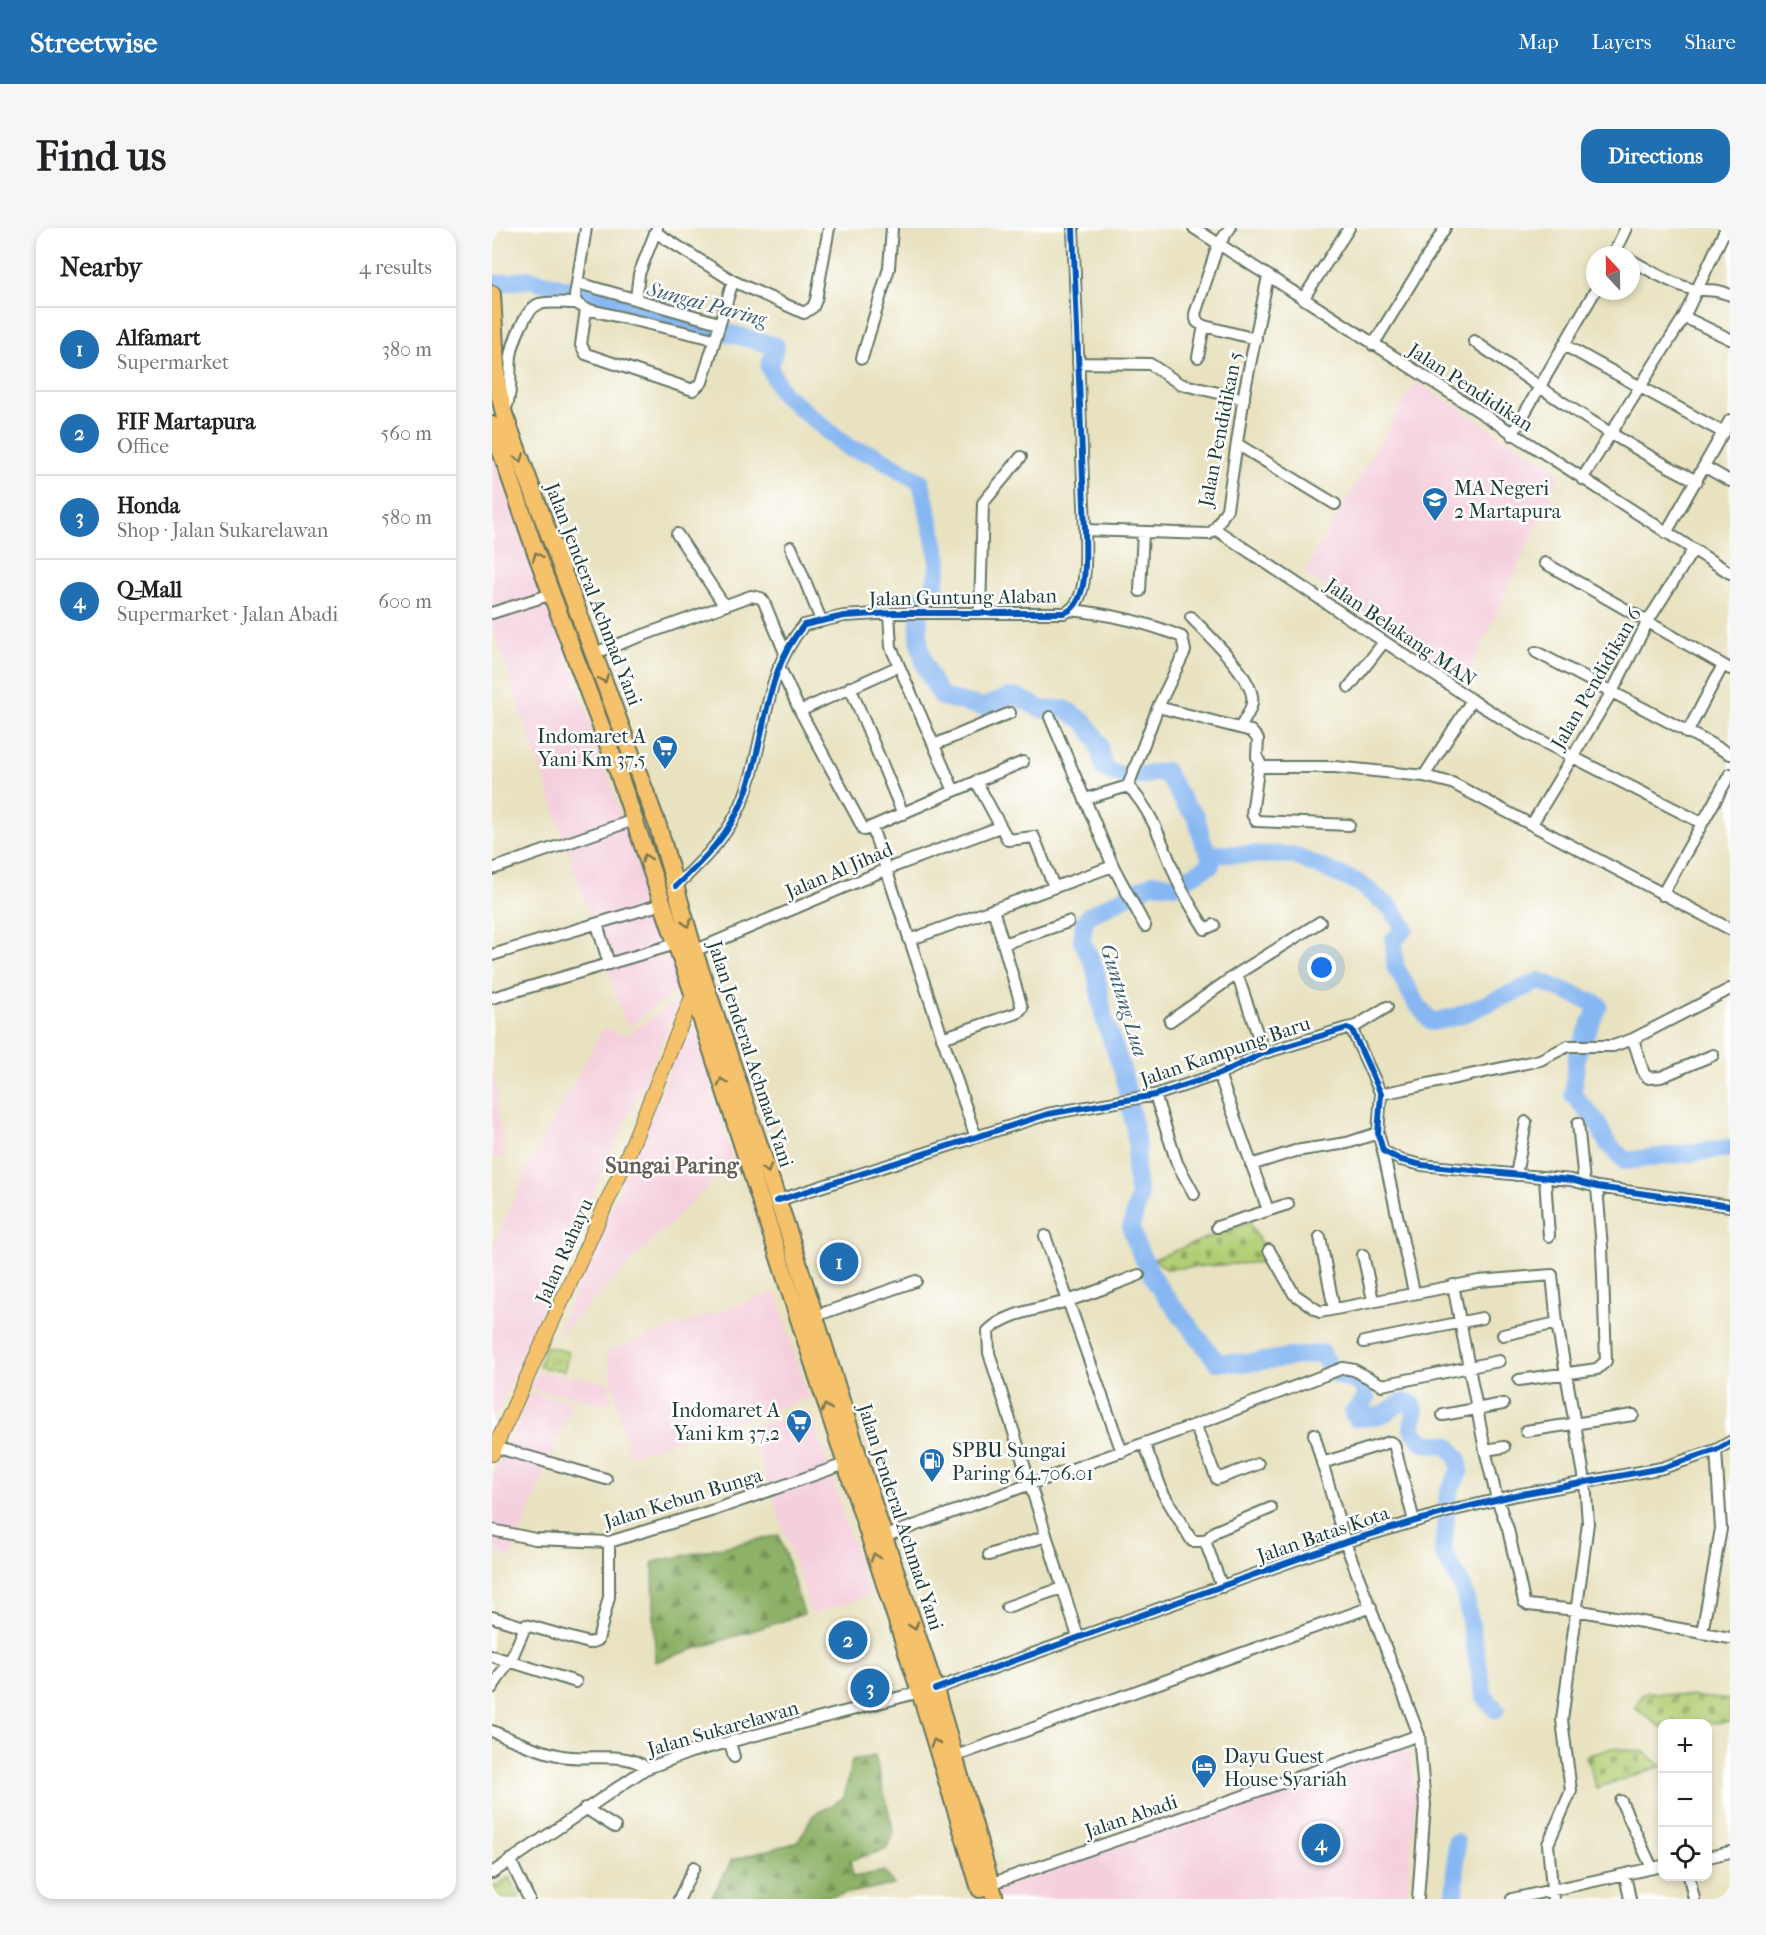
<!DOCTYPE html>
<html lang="en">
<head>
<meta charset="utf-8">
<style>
	body { margin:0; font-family:"IM FELL French Canon",serif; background:#f6f6f6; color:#202124 }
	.controls { position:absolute; right:18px; bottom:18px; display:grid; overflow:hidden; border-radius:12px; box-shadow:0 3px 9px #0003 }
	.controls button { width:54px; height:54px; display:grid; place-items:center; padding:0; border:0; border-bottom:2px solid #e0e0e0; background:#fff; color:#202124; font:30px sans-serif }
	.compass { position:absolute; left:1094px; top:18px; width:54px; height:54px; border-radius:50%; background:#fff; box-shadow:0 3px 9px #0003; rotate:338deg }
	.you { position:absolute; left:830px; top:740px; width:21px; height:21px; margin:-15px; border:4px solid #fff; border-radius:50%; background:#1a73e8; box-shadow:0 0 0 9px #1a73e833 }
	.badge { display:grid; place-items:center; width:39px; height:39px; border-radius:50%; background:#1f6fb2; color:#fff; font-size:20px; font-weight:700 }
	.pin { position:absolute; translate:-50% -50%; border:3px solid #fff; box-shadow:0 2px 6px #0006 }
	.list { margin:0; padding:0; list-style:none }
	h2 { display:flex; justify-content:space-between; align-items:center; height:78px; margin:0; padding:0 24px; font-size:26px }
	h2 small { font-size:20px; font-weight:400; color:#757577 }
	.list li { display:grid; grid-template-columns:39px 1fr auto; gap:18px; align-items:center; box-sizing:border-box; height:84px; padding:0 24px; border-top:2px solid #e0e0e0 }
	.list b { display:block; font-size:22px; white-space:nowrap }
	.list p { margin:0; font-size:20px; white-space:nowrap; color:#757577 }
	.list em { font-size:20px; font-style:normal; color:#757577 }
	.icon { flex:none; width:33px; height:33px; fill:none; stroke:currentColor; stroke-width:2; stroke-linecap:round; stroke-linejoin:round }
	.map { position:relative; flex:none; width:1238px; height:1671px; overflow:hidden; border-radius:18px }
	header { display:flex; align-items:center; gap:36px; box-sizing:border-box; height:84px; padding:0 30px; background:#1f6fb2; color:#fff }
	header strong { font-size:28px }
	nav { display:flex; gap:33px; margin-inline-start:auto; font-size:21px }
	.intro { display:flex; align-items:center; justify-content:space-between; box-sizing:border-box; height:144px; padding:0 36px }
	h1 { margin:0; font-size:42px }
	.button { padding:15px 27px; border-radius:18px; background:#1f6fb2; color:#fff; font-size:21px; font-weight:700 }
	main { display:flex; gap:36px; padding:0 36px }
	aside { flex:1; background:#fff; border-radius:18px; box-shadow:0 3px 9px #0003 }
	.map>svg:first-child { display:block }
</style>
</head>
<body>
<header>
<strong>Streetwise</strong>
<nav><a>Map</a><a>Layers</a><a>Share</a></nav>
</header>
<div class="intro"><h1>Find us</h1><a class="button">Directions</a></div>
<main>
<aside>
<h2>Nearby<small>4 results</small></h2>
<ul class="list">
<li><span class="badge">1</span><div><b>Alfamart</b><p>Supermarket</p></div><em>380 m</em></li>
<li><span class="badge">2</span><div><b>FIF Martapura</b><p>Office</p></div><em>560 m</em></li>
<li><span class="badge">3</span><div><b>Honda</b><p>Shop · Jalan Sukarelawan</p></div><em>580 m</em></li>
<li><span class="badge">4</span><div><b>Q-Mall</b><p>Supermarket · Jalan Abadi</p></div><em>600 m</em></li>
</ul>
</aside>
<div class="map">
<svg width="1238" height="1671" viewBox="0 0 1238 1671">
	<defs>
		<pattern id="forest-firs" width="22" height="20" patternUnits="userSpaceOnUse" patternTransform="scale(1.5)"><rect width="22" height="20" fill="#8db166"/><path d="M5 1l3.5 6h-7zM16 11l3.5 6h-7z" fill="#739155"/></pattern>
		<pattern id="cemetery-stones" width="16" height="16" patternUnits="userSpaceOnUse" patternTransform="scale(1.5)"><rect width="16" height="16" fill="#b2ce74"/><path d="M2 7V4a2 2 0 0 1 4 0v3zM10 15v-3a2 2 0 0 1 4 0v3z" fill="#90a860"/></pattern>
		<pattern id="park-tufts" width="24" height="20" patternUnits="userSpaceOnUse" patternTransform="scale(1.5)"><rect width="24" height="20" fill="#b2ce74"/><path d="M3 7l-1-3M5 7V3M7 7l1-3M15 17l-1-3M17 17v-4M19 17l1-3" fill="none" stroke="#90a860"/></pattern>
	</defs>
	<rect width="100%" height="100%" fill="#fff"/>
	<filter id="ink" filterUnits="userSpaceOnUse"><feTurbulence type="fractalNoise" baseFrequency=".0167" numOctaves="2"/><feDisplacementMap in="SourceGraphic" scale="12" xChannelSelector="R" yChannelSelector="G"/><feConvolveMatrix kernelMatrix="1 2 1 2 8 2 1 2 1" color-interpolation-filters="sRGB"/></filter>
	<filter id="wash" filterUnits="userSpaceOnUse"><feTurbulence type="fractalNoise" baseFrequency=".008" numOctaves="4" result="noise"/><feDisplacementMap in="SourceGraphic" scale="24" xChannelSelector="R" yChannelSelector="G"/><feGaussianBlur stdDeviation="1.35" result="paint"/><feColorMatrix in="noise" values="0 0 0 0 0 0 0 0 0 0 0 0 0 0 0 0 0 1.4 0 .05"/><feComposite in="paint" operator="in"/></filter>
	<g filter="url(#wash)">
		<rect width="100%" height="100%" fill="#e8e2c0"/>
		<!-- built -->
		<path fill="#f4cfdd" d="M924,153l145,93 -95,206 -162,-107z
			M0,201l187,559 -52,39 -135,-403z
			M190,769l-91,201 -99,228v-176l33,-76 79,-147 22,9z
			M199,793l8,12 16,67 18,60 -179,180z
			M0,828l12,102 -12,1z
			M284,1064l32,107 -179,57 -23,-105z
			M46,1143l71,11 2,22 -82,-16z
			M39,1165l42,9 -62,156 -19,-7v-71z
			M319,1184l58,184 -57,18 -63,-187z
			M916,1514l8,53 -9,104h-408l-3,-9z"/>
		<!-- forest -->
		<path fill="url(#forest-firs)" stroke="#56774d" stroke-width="1.5" d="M287,1307l25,79 -149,48 -2,-100z
			M383,1528l19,78 -9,16 -35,10 3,17 32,-6 9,14 -81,14h-102l21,-39 66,-18 15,-27 31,-17 8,-38z"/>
		<!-- cemetery -->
		<path fill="url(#cemetery-stones)" stroke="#688654" stroke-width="1.5" d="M757,993l11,21 17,19 -111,8 -12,-10z
			M1156,1464l82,8v22l-68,2v4l-27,-20 7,-13z
			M1120,1520l32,4 18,14 -66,22 -10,-32z"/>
		<!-- park -->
		<path fill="url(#park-tufts)" stroke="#688654" stroke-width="1.5" d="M53,1118l24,6 -5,19 -25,-4z
			M18,1649l10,22h-28v-11z"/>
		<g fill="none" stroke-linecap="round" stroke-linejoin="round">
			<!-- river -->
			<path stroke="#87b7f2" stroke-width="18" d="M0,57l37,-6 247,67 -7,21 13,26 68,56 23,5 48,28 18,79 -4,25 -15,13c-4,41 -1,64 22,98l41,10 25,-10h10l25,13 22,-1 20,13 13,20 6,27c22,11 38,7 61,2l21,35 10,10 7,26 6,12 83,1 67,28 32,25 14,20 -11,12 1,26 21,37 16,19 26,-6 82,-35 59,24 -22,49 -4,41 24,27 10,21 18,18 105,-13
				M717,626l2,11 -36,20 -22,-2 -63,32 -6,7 -2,19 13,27 9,51 19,53 12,59 2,18 -2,19 4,28 -8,32 6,18 20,39 60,77 31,1 74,-10c13,32 20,18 42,33l2,13 -13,14 3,5c8,0 21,-1 29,-5 10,-5 15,-14 27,-9l3,7 -3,18 11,14 24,2 11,13 2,12 -12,24 -5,58 21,37 20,107 12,14
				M963,1671l1,-57"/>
		</g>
	</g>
	<g filter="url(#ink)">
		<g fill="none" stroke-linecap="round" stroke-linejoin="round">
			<defs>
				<path id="minor" d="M702,0l536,345
					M163,4l78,49 71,32 9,-6 3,-7 13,-72
					M1121,27l13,-27
					M1139,32c18,10 37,22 57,28 15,4 25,-1 42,7
					M86,55l141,40
					M144,70l3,-24 18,-46
					M811,71l46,-71
					M84,75l10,6 -5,36 5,9 107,36 9,-8 31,-101
					M94,81l128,30
					M1192,89l46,22
					M712,98l52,13
					M982,113c72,51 143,101 223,140
					M881,117l72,-117
					M1072,117l160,88
					M706,129l6,-31 -7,-4 -2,-8 23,-69 12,-17
					M370,130l27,-90 3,-40
					M586,135l72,1 30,20 64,15
					M13,183c8,-19 4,-35 6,-55 2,-13 14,-47 28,-52 11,-3 26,-1 37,-1l-1,-7 11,-68
					M1020,207l83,-144
					M745,216l98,60
					M1213,239l25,14
					M1090,251l102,-162 42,-89
					M723,301l257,171 52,32 178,91
					M593,302l124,4 6,-5 12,-20 18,-120 23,-113
					M1174,305l64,-113
					M185,306l47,71
					M299,319l30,73
					M1053,335l185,106
					M648,363l3,-59
					M578,382c39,4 76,12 112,27l3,14 -27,56 -30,79 -43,13
					M488,384l3,-109 38,-46
					M0,385l60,-19
					M397,386l2,33 8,19
					M699,389c15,16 66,63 61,86 -1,8 -8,17 -12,25
					M1044,424l194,102
					M102,425l157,-57 10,2 3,4 21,51
					M287,438l21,45
					M407,438l55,125 -90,39 -64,-119z
					M358,459l53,127
					M857,459l35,-45
					M666,479l93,24 7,8 -1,18 5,10h73l89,9 28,7 278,146
					M1195,505l36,-68
					M442,517l76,-32
					M767,535l-7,51 4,7 93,4
					M932,548l48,-76
					M484,553l32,59 26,-3 20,50
					M636,558c27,28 36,64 51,98 7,15 17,30 26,45l9,-4
					M462,563l69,-29
					M1040,596l81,-134 35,-69 45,-71
					M380,599l103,308
					M621,638l32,60
					M0,641l142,-49
					M184,658c23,-22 46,-44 61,-73 30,-59 22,-136 67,-188l40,-9 50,-3h170c26,-8 21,-61 21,-83l-12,-302
					M1170,667l68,-121
					M105,696l12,40
					M417,712l204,-74 -63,-149
					M511,716l65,-22
					M202,723l193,-82 113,-42
					M0,727l170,-51
					M745,746l27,79
					M0,770l184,-54
					M678,793l67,-47 83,-52
					M855,800l9,-2 31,-19
					M450,810l75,-25 5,-5 -29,-99
					M1141,811l11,35 5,4 12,-1 52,-22
					M727,846l49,136
					M889,866l159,-34 28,-14h45l20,-7 97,-50
					M663,867l22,68 17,31
					M1086,895l6,59
					M891,923l31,141
					M759,937l44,-14 52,-8 31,-10
					M1024,947l10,-53
					M1053,950l4,58
					M284,973l272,-87 107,-19 64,-21 45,-21 83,-25 5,2 29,64 -3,39 5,18 18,9 21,5 149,15 26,7 133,19
					M725,999l71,-23
					M553,1008l77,216
					M828,1009l14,72
					M777,1022l25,44 26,18 159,-31 73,-6 5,48 -54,12
					M871,1027l10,45
					M961,1057l32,165 12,49 11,30 16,73 4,3 48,5 154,28
					M323,1088l101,-35
					M872,1114l118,-24
					M1027,1152l78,-11 9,-8 -4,-113 -5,-61
					M951,1187l60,-11
					M703,1197l22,54 41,-15
					M1034,1203l107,-16
					M822,1206l31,108 74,193 6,70 -7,94
					M652,1215l19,50 29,48h13l17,46
					M3,1219l111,32
					M993,1222l19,-3
					M830,1235l68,-21 4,2 20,77
					M0,1302l43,9 74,3 105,-32 131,-46
					M391,1309l312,-112 148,-57 11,2 28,15 117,-24
					M713,1313l11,-10 55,-23
					M497,1327l57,-19
					M515,1379l55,-19
					M0,1389l32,10
					M1210,1405l19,-104 -5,-79
					M586,1409l-89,-284 -1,-22c19,-19 54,-22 79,-30 24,-7 48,-17 72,-26
					M0,1428l84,26
					M0,1460l21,-33 13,-30 63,18 9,-3 11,-43v-55
					M443,1461l410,-147 101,-30 70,-17 146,-27 54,-18 14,-8
					M0,1503c23,10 46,20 70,25 28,5 61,-6 85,12
					M238,1514l4,15
					M461,1529l418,-150
					M1129,1573l31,67
					M93,1580l30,19
					M1216,1629l22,-5
					M18,1632l19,39
					M0,1645l153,-104 46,-17 229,-60
					M1133,1647l5,24
					M1197,1648l5,23
					M498,1656l429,-149
					M187,1671l15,-32
					M1020,1671l150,-33
					M1061,1671l-5,-55 23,-53 -9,-71 26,-197 -3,-42 -28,-158"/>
				<path id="major" d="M0,1226l130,-285 71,-174"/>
				<path id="highway" d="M0,66l5,89 7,31 154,412 36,125 96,286 88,282 57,170 60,210
					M0,197l43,125 81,216 82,242 222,684 60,197"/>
			</defs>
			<!-- minor casing -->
			<use href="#minor" stroke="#657765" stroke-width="14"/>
			<!-- major casing -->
			<use href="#major" stroke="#657765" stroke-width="16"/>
			<!-- highway casing -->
			<use href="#highway" stroke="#657765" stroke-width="20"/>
			<!-- minor -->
			<use href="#minor" stroke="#fff" stroke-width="10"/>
			<!-- major -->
			<use href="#major" stroke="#f5c16b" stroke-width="14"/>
			<!-- highway -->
			<use href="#highway" stroke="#f5c16b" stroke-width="16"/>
			<defs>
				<path id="cycleway" d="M184,658c23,-22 46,-44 61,-73 30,-59 22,-136 67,-188l40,-9 50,-3h170c26,-8 21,-61 21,-83l-12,-302
					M284,973l272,-87 107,-19 64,-21 45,-21 83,-25 5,2 29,64 -3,39 5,18 18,9 21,5 149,15 26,7 133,19
					M443,1461l410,-147 101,-30 70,-17 146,-27 54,-18 14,-8"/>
			</defs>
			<!-- cycleway casing -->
			<use href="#cycleway" stroke="#fff" stroke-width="10"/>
			<!-- cycleway -->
			<use href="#cycleway" stroke="#0057b8" stroke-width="6"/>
		</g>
		<!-- one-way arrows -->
		<defs><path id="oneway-chevron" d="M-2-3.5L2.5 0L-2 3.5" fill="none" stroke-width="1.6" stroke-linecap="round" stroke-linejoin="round" transform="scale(1.5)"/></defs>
		<g stroke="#7f784d">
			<use href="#oneway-chevron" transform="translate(28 230) rotate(70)"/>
			<use href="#oneway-chevron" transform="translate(45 328) rotate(-110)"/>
			<use href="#oneway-chevron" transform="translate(112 451) rotate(69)"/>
			<use href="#oneway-chevron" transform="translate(154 630) rotate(-108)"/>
			<use href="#oneway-chevron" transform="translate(195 695) rotate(74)"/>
			<use href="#oneway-chevron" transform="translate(230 854) rotate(-108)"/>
			<use href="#oneway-chevron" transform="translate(275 941) rotate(71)"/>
			<use href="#oneway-chevron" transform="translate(334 1180) rotate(-108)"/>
			<use href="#oneway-chevron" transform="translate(383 1329) rotate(-108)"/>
			<use href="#oneway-chevron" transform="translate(422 1398) rotate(72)"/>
			<use href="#oneway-chevron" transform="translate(443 1515) rotate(-107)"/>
		</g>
	</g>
	<!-- icons -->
	<defs>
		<symbol id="school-pin" viewBox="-11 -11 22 30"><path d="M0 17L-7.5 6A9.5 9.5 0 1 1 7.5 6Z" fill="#1f6fb2" stroke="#fff"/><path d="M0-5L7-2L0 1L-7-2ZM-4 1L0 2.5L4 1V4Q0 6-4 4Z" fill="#fff"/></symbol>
		<symbol id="supermarket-pin" viewBox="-11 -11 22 30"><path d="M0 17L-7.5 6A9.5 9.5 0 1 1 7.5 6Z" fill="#1f6fb2" stroke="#fff"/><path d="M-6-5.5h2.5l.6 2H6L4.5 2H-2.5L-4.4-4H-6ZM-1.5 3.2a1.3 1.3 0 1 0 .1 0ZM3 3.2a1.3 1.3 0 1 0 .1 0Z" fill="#fff"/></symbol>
		<symbol id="fuel-pin" viewBox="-11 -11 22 30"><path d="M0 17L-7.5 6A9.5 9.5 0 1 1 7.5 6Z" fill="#1f6fb2" stroke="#fff"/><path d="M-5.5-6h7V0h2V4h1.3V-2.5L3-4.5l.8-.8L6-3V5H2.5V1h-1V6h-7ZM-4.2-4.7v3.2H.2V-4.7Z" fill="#fff"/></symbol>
		<symbol id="hotel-pin" viewBox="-11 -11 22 30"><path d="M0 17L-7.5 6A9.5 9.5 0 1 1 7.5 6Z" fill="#1f6fb2" stroke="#fff"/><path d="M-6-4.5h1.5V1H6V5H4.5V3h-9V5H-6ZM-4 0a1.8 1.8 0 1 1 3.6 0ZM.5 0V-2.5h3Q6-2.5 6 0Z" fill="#fff"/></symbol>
	</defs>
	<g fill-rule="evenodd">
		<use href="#school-pin" x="928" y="257" width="30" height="40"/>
		<use href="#supermarket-pin" x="158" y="505" width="30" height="40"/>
		<use href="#supermarket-pin" x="292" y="1179" width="30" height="40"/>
		<use href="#fuel-pin" x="425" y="1218" width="30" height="40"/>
		<use href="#hotel-pin" x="697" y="1524" width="30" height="40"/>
	</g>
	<g text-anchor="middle" stroke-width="5" stroke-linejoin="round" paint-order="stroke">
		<!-- street labels -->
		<g font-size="20" fill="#1f3d34" stroke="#fff">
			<text transform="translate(979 159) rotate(33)" y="7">Jalan Pendidikan</text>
			<text transform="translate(728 201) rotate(-79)" y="7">Jalan Pendidikan 5</text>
			<text transform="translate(102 366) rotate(69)" y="7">Jalan Jenderal Achmad Yani</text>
			<text transform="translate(471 369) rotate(-1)" y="7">Jalan Guntung Alaban</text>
			<text transform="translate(909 404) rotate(34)" y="7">Jalan Belakang MAN</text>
			<text transform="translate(1104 450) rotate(-60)" y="7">Jalan Pendidikan 6</text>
			<text transform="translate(347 642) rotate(-23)" y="7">Jalan Al Jihad</text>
			<text transform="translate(733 823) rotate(-19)" y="7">Jalan Kampung Baru</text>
			<text transform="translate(259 826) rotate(72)" y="7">Jalan Jenderal Achmad Yani</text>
			<text transform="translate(72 1023) rotate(-66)" y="7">Jalan Rahayu</text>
			<text transform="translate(191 1270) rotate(-17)" y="7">Jalan Kebun Bunga</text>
			<text transform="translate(409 1289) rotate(72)" y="7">Jalan Jenderal Achmad Yani</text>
			<text transform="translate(831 1306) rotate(-19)" y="7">Jalan Batas Kota</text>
			<text transform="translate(231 1500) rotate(-16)" y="7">Jalan Sukarelawan</text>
			<text transform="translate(639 1588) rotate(-19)" y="7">Jalan Abadi</text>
		</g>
		<!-- poi labels -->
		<g font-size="20" fill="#1f3d34" stroke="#fff" text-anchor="start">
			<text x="962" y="267">MA Negeri<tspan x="962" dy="23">2 Martapura</tspan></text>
			<text x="154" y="515" text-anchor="end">Indomaret A<tspan x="154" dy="23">Yani Km 37,5</tspan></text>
			<text x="288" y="1189" text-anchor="end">Indomaret A<tspan x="288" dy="23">Yani km 37,2</tspan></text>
			<text x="460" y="1229">SPBU Sungai<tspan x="460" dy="23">Paring 64.706.01</tspan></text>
			<text x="732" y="1535">Dayu Guest<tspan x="732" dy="23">House Syariah</tspan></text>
		</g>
		<!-- water labels -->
		<g font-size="21" font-style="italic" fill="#3e626d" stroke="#fff">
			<text transform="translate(215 76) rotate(15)" y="7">Sungai Paring</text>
			<text transform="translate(632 772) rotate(73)" y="7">Guntung Lua</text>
		</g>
		<!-- quarter labels -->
		<g font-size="22" font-weight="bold" fill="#6a5e54" stroke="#fff">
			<text x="180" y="945">Sungai Paring</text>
		</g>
	</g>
</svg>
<div class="controls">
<button>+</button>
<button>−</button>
<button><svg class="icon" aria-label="locate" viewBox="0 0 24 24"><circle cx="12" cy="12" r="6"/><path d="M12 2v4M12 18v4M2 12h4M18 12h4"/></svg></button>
</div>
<svg class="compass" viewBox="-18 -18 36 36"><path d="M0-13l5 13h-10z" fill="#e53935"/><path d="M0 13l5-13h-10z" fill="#757577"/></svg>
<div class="you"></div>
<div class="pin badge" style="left:347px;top:1034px">1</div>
<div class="pin badge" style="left:356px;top:1412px">2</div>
<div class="pin badge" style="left:378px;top:1460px">3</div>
<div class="pin badge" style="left:829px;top:1615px">4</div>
</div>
</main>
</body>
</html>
